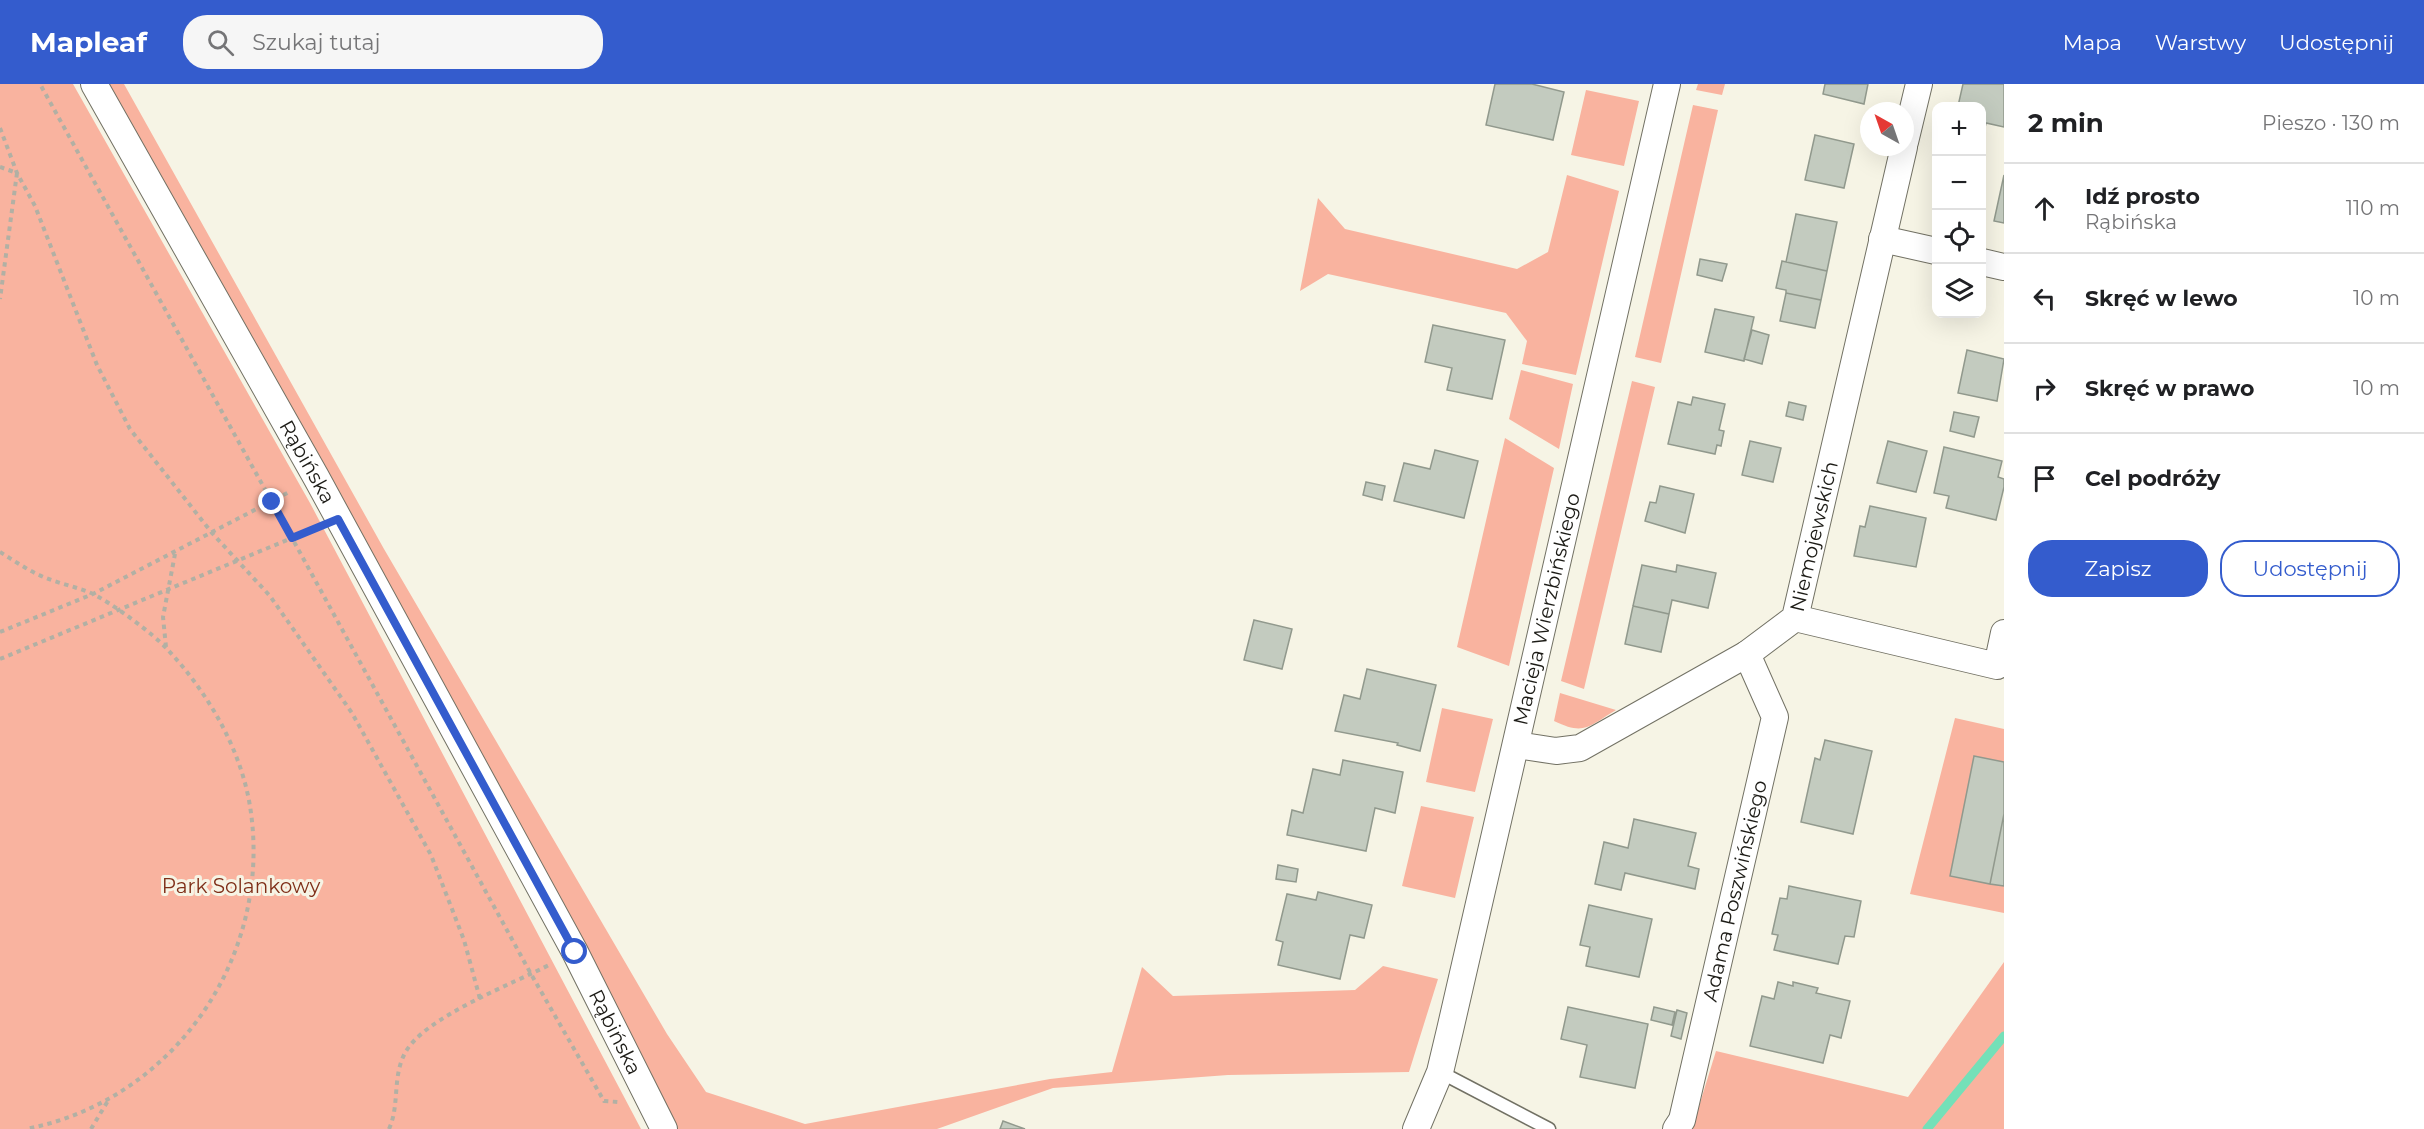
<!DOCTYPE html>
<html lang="pl">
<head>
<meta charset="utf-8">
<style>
	body { margin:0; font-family:Montserrat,sans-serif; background:#f6f6f6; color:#202124 }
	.controls { position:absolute; right:18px; top:18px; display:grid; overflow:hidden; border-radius:12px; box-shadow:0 6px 24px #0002 }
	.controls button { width:54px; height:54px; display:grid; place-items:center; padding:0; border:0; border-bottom:2px solid #e0e0e0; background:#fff; color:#202124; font:30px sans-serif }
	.compass { position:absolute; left:1860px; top:18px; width:54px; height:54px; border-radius:50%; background:#fff; box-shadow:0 6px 24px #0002; rotate:320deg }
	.stop { position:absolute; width:18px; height:18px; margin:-14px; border:4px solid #345ccd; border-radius:50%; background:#fff }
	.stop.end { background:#345ccd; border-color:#fff; box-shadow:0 2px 6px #0008 }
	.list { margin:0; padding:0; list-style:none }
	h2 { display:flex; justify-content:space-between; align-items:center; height:78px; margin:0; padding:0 24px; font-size:26px }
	h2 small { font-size:20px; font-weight:400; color:#757577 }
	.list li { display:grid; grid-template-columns:39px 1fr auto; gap:18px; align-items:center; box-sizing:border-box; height:90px; padding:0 24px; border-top:2px solid #e0e0e0 }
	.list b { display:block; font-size:22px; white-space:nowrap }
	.list p { margin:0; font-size:20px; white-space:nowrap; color:#757577 }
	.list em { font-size:20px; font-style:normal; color:#757577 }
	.actions { display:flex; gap:12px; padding:18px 24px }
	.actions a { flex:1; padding:14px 0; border:2px solid #345ccd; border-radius:24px; text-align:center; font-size:21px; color:#345ccd }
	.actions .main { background:#345ccd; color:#fff }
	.icon { flex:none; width:33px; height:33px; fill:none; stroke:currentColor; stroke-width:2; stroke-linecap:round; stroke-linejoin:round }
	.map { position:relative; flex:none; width:2004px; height:1045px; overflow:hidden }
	header { display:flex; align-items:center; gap:36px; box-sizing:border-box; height:84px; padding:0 30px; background:#345ccd; color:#fff }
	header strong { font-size:28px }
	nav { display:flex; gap:33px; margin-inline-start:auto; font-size:21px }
	.search { width:420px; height:54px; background:#f6f6f6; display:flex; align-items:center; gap:15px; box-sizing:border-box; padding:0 21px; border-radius:24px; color:#757577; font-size:22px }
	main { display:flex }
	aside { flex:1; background:#fff }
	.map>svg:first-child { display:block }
</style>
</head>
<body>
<header>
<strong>Mapleaf</strong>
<div class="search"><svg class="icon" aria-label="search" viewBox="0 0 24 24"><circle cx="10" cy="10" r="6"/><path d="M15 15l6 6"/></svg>Szukaj tutaj</div>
<nav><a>Mapa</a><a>Warstwy</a><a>Udostępnij</a></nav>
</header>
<main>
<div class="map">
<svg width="2004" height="1045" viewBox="0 0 2004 1045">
	<rect width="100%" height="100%" fill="#f6f4e5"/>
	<!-- green -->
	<path fill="#f9b39f" d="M0,0h73l237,419 331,626h-641z
		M105,0h19l260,465 283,485 39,58 99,32 245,-45 62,-7 30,-105 31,29 182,-6 28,-24 55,13 -29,93 -181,3 -175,13 -116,41h-264z
		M1698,0h27l-3,11 -26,-5z
		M1586,6l53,11 -15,65 -53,-11z
		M1693,21l25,5 -57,253 -26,-6z
		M1567,91l52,16 -43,184 -54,-11 5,-23 -21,-28 -178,-39 -28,17 18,-93 27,31 172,40 31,-17z
		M1521,286l52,14 -14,65 -50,-30z
		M1632,297l23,6 -71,302 -23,-8z
		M1505,354l49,30 -45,198 -52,-19z
		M1560,609l56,17c-27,16 -31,26 -62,11z
		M1442,624l51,11 -18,73 -49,-10z
		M1955,634l49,11v184l-94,-19z
		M1421,722l53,11 -19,81 -53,-12z
		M2004,878v167h-312l24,-78 192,46z"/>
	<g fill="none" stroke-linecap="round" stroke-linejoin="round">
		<!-- stream -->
		<path stroke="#74e0b8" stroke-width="9" d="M1927,1045l77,-93"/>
	</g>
	<!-- building -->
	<path fill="#c3cbbf" stroke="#91998d" stroke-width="1.5" d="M1495,0h37l32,8 -11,48 -67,-15z
		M1825,0h43l-4,20 -41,-10z
		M1963,0h41v43l-18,-4 -2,9h-2v-26h-24z
		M1815,51l39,9 -10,44 -39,-8z
		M2004,91v48l-10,-2z
		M1796,130l41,8 -10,49 -41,-9z
		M1700,175l27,5 -5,17 -25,-6z
		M1782,177l45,10 -6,29 -35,-7v-3l-10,-2z
		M1786,209l35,7 -6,28 -35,-7z
		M1715,225l39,8 -10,44 -39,-9z
		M1433,241l72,15 -13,59 -45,-9 5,-22 -27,-6z
		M1752,246l17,5 -7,29 -18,-5z
		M1967,266l37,9 -7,42 -39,-8z
		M1693,313l32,7 -6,26 5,1 -3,15 -4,-1 -2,9 -47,-10 10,-42 13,3z
		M1789,318l17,4 -3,14 -17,-4z
		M1954,328l25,5 -5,20 -24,-6z
		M1750,357l31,7 -8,34 -31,-7z
		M1888,357l39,10 -11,41 -39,-9z
		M1944,363l58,14 -4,16 6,2v8l-8,33 -50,-12 3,-12 -15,-3z
		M1435,366l43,11 -14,57 -70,-17 10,-38 26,6z
		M1366,398l19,4 -3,14 -19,-5z
		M1660,402l34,8 -9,39 -40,-12 5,-19 6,1z
		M1870,422l56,12 -10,49 -62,-11 6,-30 5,1z
		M1642,481l34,7 1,-7 39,8 -8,35 -36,-8 -3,14 -36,-8z
		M1633,522l36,8 -8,38 -36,-8z
		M1254,536l38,9 -10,40 -38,-9z
		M1367,585l69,16 -16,66 -23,-6 1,-2 -63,-12 9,-36 16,4z
		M1825,656l47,11 -19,83 -52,-12 14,-64 5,2z
		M1974,672l30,6v52l-14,70 -40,-8z
		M1343,676l60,12 -8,41 -20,-5 -9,43 -79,-16 5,-25 11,3 10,-44 27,6z
		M2004,730v72l-14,-2z
		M1634,735l62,14 -8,33 11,3 -4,20 -70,-16 -4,17 -26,-6 9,-42 24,6z
		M1278,781l20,4 -2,13 -20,-3z
		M1789,802l72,15 -7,36 -9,-1 -7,28 -64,-14 4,-15 -6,-1 8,-36 7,1z
		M1318,808l54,13 -8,33 -14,-3 -10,44 -62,-14 5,-23 -7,-2 11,-46 29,6z
		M1589,821l63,14 -13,58 -53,-11 4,-19 -10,-2z
		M1778,898l15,4v-4l25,6 -2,5 34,8 -9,37 -11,-3 -7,28 -73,-17 12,-50 12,3z
		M1568,923l80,17 -13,64 -55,-11 7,-32 -26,-6z
		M1654,923l21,5 -3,13 -21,-5z
		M1677,926l10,3 -6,26 -10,-3z
		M1003,1037l22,8h-25z"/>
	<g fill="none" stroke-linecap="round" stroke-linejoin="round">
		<defs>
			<path id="lane" d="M1440,988l109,57"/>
			<g id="street">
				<path id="s1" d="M94,0l222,393 259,475 89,177"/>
				<path d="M1905,58l14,-58"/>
				<path d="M1882,155l54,12"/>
				<path d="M1982,178l22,5"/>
				<path d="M1795,534l202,48 7,-33"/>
				<path id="s2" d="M1516,661l40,6 24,-3 167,-94 48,-36 109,-471"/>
				<path id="s3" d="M1416,1045l24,-57 10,-42 217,-946"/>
				<path id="s4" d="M1676,1045l6,-9 93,-403 -28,-63"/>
			</g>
		</defs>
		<!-- lane casing -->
		<use href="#lane" stroke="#727164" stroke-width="15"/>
		<!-- street casing -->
		<use href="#street" stroke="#727164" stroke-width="28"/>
		<!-- path -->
		<path stroke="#b2b0a4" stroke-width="4" stroke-dasharray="4.5 4.5" stroke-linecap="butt" d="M0,44l17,45 18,33 62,159 33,64 82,104 58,63 82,117 79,142 33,85 16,59
			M0,83l17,6 -17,126
			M313,446l-21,8 239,436 73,127 14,1
			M0,468c13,8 26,17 39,23 17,8 35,11 52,18 18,8 63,41 77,57 41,44 75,102 83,163 20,147 -79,288 -225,316
			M0,548l93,-38 198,-103
			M166,563l-3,-30 12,-63
			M0,575l292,-121 -252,-454
			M91,1045l18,-30
			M389,1045c11,-24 3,-52 16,-76 19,-36 108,-69 146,-89"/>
		<!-- lane -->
		<use href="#lane" stroke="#fff" stroke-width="12"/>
		<!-- street -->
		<use href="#street" stroke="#fff" stroke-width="26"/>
	</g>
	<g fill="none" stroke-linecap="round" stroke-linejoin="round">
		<!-- route -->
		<path stroke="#345ccd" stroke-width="8" d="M272,418l20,36 46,-19 237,433"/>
	</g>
	<g text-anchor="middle" stroke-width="6" stroke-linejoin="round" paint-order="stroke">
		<!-- street labels -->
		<g font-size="20" fill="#1c1b16" stroke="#f6f4e5">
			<text dy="7" stroke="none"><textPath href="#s1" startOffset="434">Rąbińska</textPath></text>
			<text dy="7" stroke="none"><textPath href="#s2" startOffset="400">Niemojewskich</textPath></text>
			<text dy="7" stroke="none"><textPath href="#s3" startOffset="537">Macieja Wierzbińskiego</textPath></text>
			<text dy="7" stroke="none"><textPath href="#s4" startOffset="246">Adama Poszwińskiego</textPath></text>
			<text dy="7" stroke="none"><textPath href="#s1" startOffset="1082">Rąbińska</textPath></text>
		</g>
		<!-- park labels -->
		<g font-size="20" fill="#7f2f18" stroke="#f6f4e5">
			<text x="241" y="809">Park Solankowy</text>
		</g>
	</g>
</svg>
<div class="controls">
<button>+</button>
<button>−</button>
<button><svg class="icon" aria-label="locate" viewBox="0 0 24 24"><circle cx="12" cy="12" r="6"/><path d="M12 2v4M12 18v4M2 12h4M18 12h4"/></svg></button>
<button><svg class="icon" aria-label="layers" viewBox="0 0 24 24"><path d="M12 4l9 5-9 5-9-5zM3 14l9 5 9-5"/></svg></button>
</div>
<svg class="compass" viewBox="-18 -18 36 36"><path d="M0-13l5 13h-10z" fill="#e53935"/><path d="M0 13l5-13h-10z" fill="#757577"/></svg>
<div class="stop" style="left:575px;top:868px"></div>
<div class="stop end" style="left:272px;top:418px"></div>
</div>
<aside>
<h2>2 min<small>Pieszo · 130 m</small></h2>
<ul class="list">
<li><svg class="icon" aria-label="ahead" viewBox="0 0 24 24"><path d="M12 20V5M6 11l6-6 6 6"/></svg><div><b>Idź prosto</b><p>Rąbińska</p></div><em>110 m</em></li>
<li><svg class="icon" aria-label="left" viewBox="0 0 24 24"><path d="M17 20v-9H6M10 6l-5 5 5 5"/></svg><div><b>Skręć w lewo</b></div><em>10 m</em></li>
<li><svg class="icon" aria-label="right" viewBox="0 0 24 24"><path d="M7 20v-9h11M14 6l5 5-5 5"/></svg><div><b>Skręć w prawo</b></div><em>10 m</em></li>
<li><svg class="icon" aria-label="arrive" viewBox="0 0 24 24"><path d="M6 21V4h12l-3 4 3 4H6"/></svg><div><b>Cel podróży</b></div></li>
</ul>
<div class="actions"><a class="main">Zapisz</a><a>Udostępnij</a></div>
</aside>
</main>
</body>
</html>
